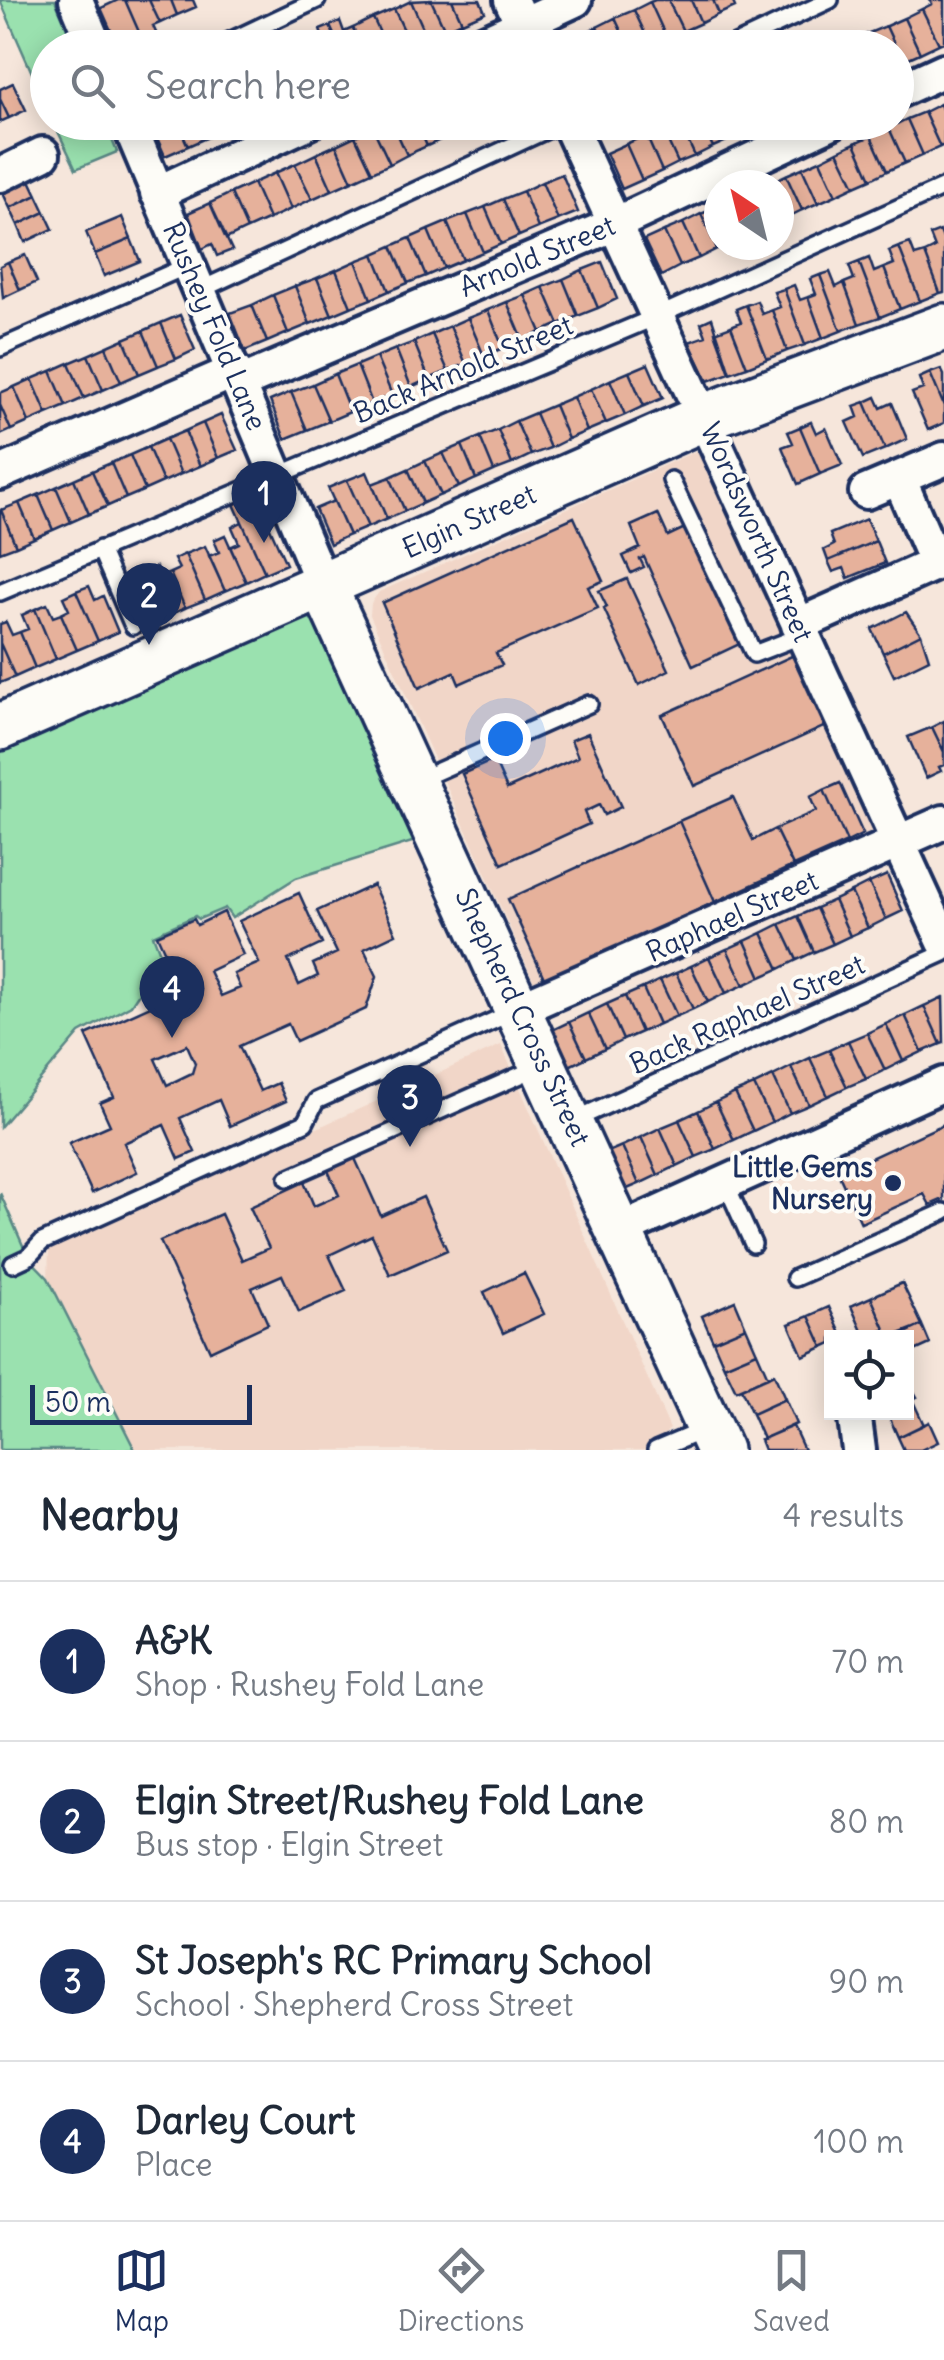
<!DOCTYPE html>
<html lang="en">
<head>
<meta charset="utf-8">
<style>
	body { margin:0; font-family:Delius,sans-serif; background:#f2f2f3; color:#1f2937 }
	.controls { position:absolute; right:30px; bottom:30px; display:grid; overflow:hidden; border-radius:0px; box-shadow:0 5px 25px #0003 }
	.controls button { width:90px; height:90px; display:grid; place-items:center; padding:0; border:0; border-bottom:2px solid #e0e1e3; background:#fff; color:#1f2937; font:50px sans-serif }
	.compass { position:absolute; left:704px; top:170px; width:90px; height:90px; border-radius:50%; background:#fff; box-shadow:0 5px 25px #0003; rotate:325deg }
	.scale { position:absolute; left:30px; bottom:25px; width:222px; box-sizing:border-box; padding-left:10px; border:5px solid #1b2f5e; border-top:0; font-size:28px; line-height:35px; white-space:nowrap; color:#1b2f5e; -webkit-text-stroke:8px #fdfcf7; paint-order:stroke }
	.you { position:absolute; left:505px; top:738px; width:35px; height:35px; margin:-25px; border:8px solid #fff; border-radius:50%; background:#1a73e8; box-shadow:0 0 0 15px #1a73e833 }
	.badge { display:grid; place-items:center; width:65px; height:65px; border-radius:50%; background:#1b2f5e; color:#fff; font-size:32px; font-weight:700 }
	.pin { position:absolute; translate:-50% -82px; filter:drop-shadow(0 2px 5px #0008) }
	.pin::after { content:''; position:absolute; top:52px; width:35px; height:30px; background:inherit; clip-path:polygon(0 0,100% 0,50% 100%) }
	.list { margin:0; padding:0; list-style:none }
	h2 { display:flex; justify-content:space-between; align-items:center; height:130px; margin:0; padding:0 40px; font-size:42px }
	h2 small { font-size:32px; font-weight:400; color:#747a83 }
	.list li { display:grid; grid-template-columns:65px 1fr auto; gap:30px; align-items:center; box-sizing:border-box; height:160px; padding:0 40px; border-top:2px solid #e0e1e3 }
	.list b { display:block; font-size:38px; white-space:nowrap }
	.list p { margin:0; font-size:32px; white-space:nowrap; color:#747a83 }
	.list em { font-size:32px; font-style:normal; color:#747a83 }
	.icon { flex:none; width:55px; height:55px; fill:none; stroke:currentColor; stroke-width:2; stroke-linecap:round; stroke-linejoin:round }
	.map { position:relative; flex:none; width:944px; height:1450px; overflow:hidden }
	.search { position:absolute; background:#fff; box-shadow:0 5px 25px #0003; left:30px; right:30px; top:30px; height:110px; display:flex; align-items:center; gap:25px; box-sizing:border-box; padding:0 35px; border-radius:55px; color:#747a83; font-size:38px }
	.sheet { height:770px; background:#fff }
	nav { display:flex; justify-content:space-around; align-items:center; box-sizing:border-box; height:140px; border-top:2px solid #e0e1e3; background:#fff; font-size:28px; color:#747a83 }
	nav a { display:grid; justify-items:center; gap:5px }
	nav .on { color:#1b2f5e }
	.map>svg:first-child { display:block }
</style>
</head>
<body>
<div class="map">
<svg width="944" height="1450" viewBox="0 0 944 1450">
	<rect width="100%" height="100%" fill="#f6e6db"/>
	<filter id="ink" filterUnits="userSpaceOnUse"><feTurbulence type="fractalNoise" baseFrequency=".01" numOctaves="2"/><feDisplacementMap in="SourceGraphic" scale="20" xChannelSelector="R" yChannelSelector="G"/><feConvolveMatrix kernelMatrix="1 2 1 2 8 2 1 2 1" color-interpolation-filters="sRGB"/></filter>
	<g filter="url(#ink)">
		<!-- built -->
		<path fill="#f1d6c8" d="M703,448l172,382 -340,154 -165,-369 1,-12 8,-11z
			M501,1045l169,384 -22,21h-513l-87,-172 1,-29z"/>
		<!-- green -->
		<path fill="#9ae1af" stroke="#5a8886" stroke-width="2.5" d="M0,0h55l20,47 -27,1 -1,59z
			M54,123h51l12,29 -41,17z
			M323,585l115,249 -142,44 -64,40 -7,-10 -26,11 -4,-3 -42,19 9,23 -31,47 -51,28 -80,94v-390z
			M0,1193l28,64 20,21 87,172h-135z"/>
		<!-- building -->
		<path fill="#e6b19b" stroke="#1b2f5e" stroke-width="2.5" fill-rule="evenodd" d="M118,0h7l21,48h-17l-4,-9 -9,3 -15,-34z
			M125,0h24l11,23 -7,3 9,20 -16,2z
			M149,0h22l6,15 -17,8z
			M171,0h22l3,7 -19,8z
			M431,0l14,30 -18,7 -16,-36z
			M431,0h21l10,22 -17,8z
			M452,0h28l5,12 -23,10z
			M655,0h13l15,31 -16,8 -17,-37z
			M668,0h23l10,23 -18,8z
			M691,0h22l6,14 -18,9z
			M713,0h19l3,7 -16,7z
			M930,0h14v42l-5,2 -17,-35 10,-5z
			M411,1l16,36 -16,8 -17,-36z
			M650,2l17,37 -16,7 -17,-36z
			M394,9l17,36 -5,3h-19l-14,-30z
			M922,9l17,35 -19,9 -16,-35z
			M634,10l17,36 -3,2h-19l-14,-30z
			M373,18l14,30h-25l-9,-20z
			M615,18l14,30h-22l-10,-21z
			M904,18l16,35 -18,8 -16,-35z
			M340,21l4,11 9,-4 9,20h-22l-10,-22z
			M330,26l10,22h-23l-1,-3 8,-4 -4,-11z
			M886,26l10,22h-20l-7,-15z
			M597,27l10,21h-25l-5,-12z
			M869,33l7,15h-20l-3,-7z
			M577,36l5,12h-25l-1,-2z
			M13,83l13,27 -17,8 -9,-19v-10z
			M0,99l9,19 -9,4z
			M940,104l4,10v31l-4,2 -16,-35z
			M924,112l16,35 -17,8 -16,-36z
			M907,119l16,36 -18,8 -16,-35z
			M150,122h27l11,24 -23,10z
			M177,122h21l8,16 -18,8z
			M198,122h21l4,8 -17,8z
			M385,122h7l15,33 -17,9 -17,-36z
			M392,122h24l11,24 -20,9z
			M416,122h24l7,15 -20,9z
			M440,122h24l3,6 -20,9z
			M673,122h6l16,34 -17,7 -16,-35z
			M679,122h22l12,25 -18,9z
			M701,122h23l7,17 -18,8z
			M724,122h19l4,9 -16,8z
			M743,122h20l1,2 -17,7z
			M373,128l17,36 -18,8 -17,-36z
			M662,128l16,35 -16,8 -16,-36z
			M889,128l16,35 -18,8 -16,-35z
			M646,135l16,36 -20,9 -16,-36z
			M355,136l17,36 -20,9 -16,-36z
			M871,136l16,35 -16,8 -16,-36z
			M855,143l16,36 -16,7 -17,-35z
			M626,144l16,36 -20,9 -16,-36z
			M336,145l16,36 -20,9 -16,-36z
			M838,151l17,35 -19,9 -16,-35z
			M316,154l16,36 -20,9 -17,-35z
			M820,160l16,35 -18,8 -16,-35z
			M295,164l17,35 -21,10 -16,-36z
			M802,168l16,35 -16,7 -16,-35z
			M275,173l16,36 -22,10 -16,-36z
			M562,174l16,38 -20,8 -16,-38z
			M786,175l16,35 -16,8 -7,-15v-18l-10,-2z
			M29,178l8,17 -27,13 -8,-17z
			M542,182l16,38 -20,8 -15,-37z
			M253,183l16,36 -22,10 -16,-36z
			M523,191l15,37 -19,8 -16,-37z
			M231,193l16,36 -21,10 -16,-36z
			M37,195l8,17 -27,13 -8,-17z
			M503,199l16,37 -18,8 -16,-37z
			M210,203l22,47 -15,6 -5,-12 -10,5 -14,-36z
			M485,207l16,37 -18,8 -16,-38z
			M717,207l2,38h8l-10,4 -16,-35z
			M45,212l8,17 -28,13 -7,-17z
			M467,214l16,38 -20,8 -16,-38z
			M701,214l16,35 -18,9 -16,-35z
			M122,217l9,22 -36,15 -9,-22z
			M447,222l16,38 -19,8 -16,-38z
			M683,223l16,35 -19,8 -16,-35z
			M428,230l16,38 -18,8 -16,-38z
			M664,231l16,35 -19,10 -17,-36z
			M940,231l4,10v51l-4,1 -15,-40 10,-5 -5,-13z
			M410,238l16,38 -18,7 -16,-37z
			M131,239l9,22 -36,15 -9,-22z
			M910,243l5,13 10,-3 15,40 -20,8 -21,-54z
			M392,246l16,37 -19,8 -15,-37z
			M899,247l21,54 -20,8 -16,-41 10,-4 -5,-13z
			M374,254l15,37 -18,8 -15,-38z
			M25,255l12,27 -17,8 -12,-28z
			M869,258l5,14 10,-4 16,41 -20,8 -21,-55z
			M356,261l15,38 -20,8 -15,-37z
			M8,262l12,28 -17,8 -3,-32z
			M602,262l15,37 -19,9 -16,-38z
			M859,262l21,55 -21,7 -15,-41 10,-4 -5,-13z
			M336,270l15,37 -19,8 -15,-37z
			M582,270l16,38 -20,8 -15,-37z
			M830,272l6,15 8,-4 15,41 -18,7 -21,-56z
			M820,275l21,56 -18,7 -15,-41 8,-3 -6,-15z
			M317,278l15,37 -22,9 -15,-38z
			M563,279l15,37 -19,8 -16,-37z
			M794,285l6,15 8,-3 15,41 -18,7 -21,-56z
			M295,286l15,38 -22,9 -15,-38z
			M543,287l16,37 -18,8 -16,-37z
			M784,289l21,56 -18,6 -15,-41 8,-3 -6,-15z
			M273,295l15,38 -21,9 -15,-37z
			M525,295l16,37 -18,8 -16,-38z
			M757,301l5,13 10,-4 15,41 -20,8 -21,-54z
			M507,302l16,38 -20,8 -15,-38z
			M252,305l15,37 -22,9 -15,-38z
			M746,305l21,54 -20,8 -16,-41 10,-4 -5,-13z
			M488,310l15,38 -19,8 -16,-38z
			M180,315l15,35 -19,9 -15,-36z
			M468,318l16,38 -18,8 -16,-38z
			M712,318l18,55 -22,8 -19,-39 17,-6 -5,-13z
			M161,323l15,36 -18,7 -15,-35z
			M450,326l16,38 -18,7 -16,-37z
			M731,326l16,41 -17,6 -15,-41z
			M143,331l15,35 -19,8 -15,-35z
			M432,334l16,37 -19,8 -15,-37z
			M124,339l15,35 -18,8 -15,-35z
			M414,342l15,37 -18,8 -15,-38z
			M106,347l15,35 -18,8 -15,-35z
			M396,349l15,38 -19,8 -16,-38z
			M88,355l15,35 -19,8 -15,-35z
			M376,357l16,38 -20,8 -15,-38z
			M69,363l15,35 -18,8 -15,-35z
			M648,364l15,34 -19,8 -15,-34z
			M357,365l15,38 -22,9 -15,-38z
			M941,369l3,6v31l-14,-33z
			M51,371l15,35 -19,8 -15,-35z
			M629,372l15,34 -19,9 -15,-35z
			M930,373l14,33v17l-16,7 -16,-37 11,-4 -4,-11z
			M335,374l15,38 -21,9 -16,-37z
			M32,379l15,35 -18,8 -15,-35z
			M610,380l15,35 -19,8 -15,-34z
			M313,384l16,37 -22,9 -16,-38z
			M14,387l15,35 -18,8 -11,-25v-12z
			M591,389l15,34 -19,8 -14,-34z
			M291,392l16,38 -22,9 -15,-38z
			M573,397l14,34 -19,8 -14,-34z
			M876,397l5,11 11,-5 15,36 -22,10 -20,-47z
			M865,402l20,47 -22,9 -16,-36 11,-5 -4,-11z
			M0,405l11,25 -11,5z
			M554,405l14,34 -18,9 -15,-35z
			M535,413l15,35 -19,7 -15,-34z
			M221,415l16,35 -19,8 -15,-35z
			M516,421l15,34 -19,9 -14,-34z
			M811,422l5,11 10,-5 16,37 -22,9 -20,-47z
			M203,423l15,35 -18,8 -15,-35z
			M800,427l20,47 -22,10 -16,-37 11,-4 -5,-11z
			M498,430l14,34 -18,7 -14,-34z
			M185,431l15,35 -19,8 -15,-35z
			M480,437l14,34 -18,8 -14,-34z
			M166,439l15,35 -18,8 -15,-35z
			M462,445l14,34 -17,8 -16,-34z
			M148,447l15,35 -18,8 -15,-35z
			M443,453l16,34 -18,8 -16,-34z
			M130,455l15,35 -19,8 -15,-35z
			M425,461l16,34 -18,8 -15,-34z
			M111,463l15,35 -18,8 -16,-35z
			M408,469l15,34 -18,8 -15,-34z
			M92,471l16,35 -19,8 -15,-35z
			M367,472l20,47 -19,8 -21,-47z
			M390,477l15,34 -18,8 -15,-35z
			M74,479l15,35 -18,8 -15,-35z
			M347,480l21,47 -19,8 -21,-47z
			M56,487l15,35 -18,8 -15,-35z
			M255,494l31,70 -21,9 -31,-69z
			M38,495l15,35 -19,8 -15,-35z
			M334,501l15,34 -19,9 -15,-35z
			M19,503l15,35 -18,8 -15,-36z
			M1,510l15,36 -16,6v-41z
			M658,514l10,22 19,-9 40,89 6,-3 13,28 -53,25 -49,-109 -4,2 4,8 -13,6 -8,-17 17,-8 -9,-22z
			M574,517l29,64 -15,6 10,21 -102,45 6,12 -43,19 -5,-12 -35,16 -37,-85z
			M866,519l10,22 -48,20 -4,-11 10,-5 -4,-11z
			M242,522l23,51 -19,9 -16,-35 9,-4 -7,-16z
			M225,535l21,47 -21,9 -16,-35 10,-4 -5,-12z
			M876,541l9,22 -37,15 -4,-10 -11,4 -5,-11z
			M205,546l20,45 -20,9 -20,-46z
			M185,554l20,46 -20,8 -15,-35 9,-4 -5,-10z
			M156,567l4,10 10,-4 15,35 -20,9 -20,-45z
			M145,572l20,45 -19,8 -16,-35 9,-4 -4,-10z
			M627,579l42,91 -30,15 -35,-76 3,-2 -8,-16z
			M89,586l6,14 8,-4 15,36 -20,9 -22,-50z
			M76,591l22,50 -21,9 -16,-36 8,-4 -6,-13z
			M47,604l6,13 8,-3 16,36 -21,9 -21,-50z
			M35,609l21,50 -21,9 -15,-36 8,-3 -6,-14z
			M906,612l15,22 -38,19 -11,-24z
			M6,622l6,13 8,-3 15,36 -20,9 -15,-34v-19z
			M921,634l8,25 -35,17 -11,-23z
			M0,643l15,34 -15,6z
			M794,655l32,71 -132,60 -32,-71z
			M944,721v31l-12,-25z
			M932,727l12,25v13l-5,2 2,4 -15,7 -18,-41z
			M588,733l33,74 -17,8 -5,-10 -15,7 5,12 -87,40 -40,-90 32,-14 13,29 71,-32 -7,-17z
			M840,783l23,51 -16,8 -23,-52z
			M824,790l23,52 -54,24 -18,-37 41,-18 -6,-14z
			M733,797l20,43 22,-11 18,37 -78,36 -36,-81z
			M679,821l36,81 -170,78 -37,-81z
			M887,875l16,36 -17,8 -17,-36z
			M869,883l17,36 -18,9 -17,-36z
			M373,885l23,49 -32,15 13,27 -11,33 -70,32 -8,-17 -49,22 21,45 18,-8 8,18 -56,25 -11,-26 -39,18 15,34 -16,7 -15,-34 -40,18 13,29 -45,21 -23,-50 41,-18 -10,-22 14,-6 -28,-62 78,-35 -6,-13 19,-8 -20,-44 37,-16 3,6 27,-13 19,43 -34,16 12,25 19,-8 -6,-14 25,-11 -20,-42 60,-28 23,51 -34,16 11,25 19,-9 -5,-12 24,-11 -20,-42zM187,1045l8,18 -3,10 -25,12 -12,-26z
			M851,892l17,36 -18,8 -16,-36z
			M834,900l16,36 -17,8 -17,-36z
			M816,908l17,36 -19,8 -16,-36z
			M798,916l16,36 -17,8 -17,-36z
			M780,924l17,36 -18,9 -17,-36z
			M762,933l17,36 -18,8 -16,-36z
			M745,941l16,36 -17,8 -17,-36z
			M727,949l17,36 -18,8 -17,-36z
			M709,957l17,36 -18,9 -17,-36z
			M691,966l17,36 -15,7 -17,-36z
			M676,973l17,36 -16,7 -17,-36z
			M660,980l17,36 -18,8 -16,-36z
			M643,988l16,36 -18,8 -16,-36z
			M625,996l16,36 -18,8 -16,-36z
			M943,997l1,46 -3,1 -17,-38z
			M607,1004l16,36 -18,9 -17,-36z
			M924,1006l17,38 -19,8 -17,-37z
			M588,1013l17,36 -19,9 -17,-36z
			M905,1015l17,37 -19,9 -17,-37z
			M569,1022l17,36 -19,9 -17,-36z
			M886,1024l17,37 -18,9 -18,-37z
			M867,1033l18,37 -19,9 -18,-38z
			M848,1041l18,38 -19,8 -18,-37z
			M829,1050l18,37 -19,9 -18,-38z
			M810,1058l18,38 -19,9 -18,-38z
			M791,1067l18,38 -19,8 -17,-37z
			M773,1076l17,37 -18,9 -18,-37z
			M754,1085l18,37 -19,9 -18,-38z
			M735,1093l18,38 -19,9 -18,-38z
			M716,1102l18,38 -19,9 -17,-38z
			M698,1111l17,38 -19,8 -17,-37z
			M679,1120l17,37 -19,9 -17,-38z
			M944,1124v75l-14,6 -6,-11 -63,29 -23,-50z
			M660,1128l17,38 -19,9 -17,-38z
			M641,1137l17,38 -19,9 -17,-38z
			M622,1146l17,38 -19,8 -17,-38z
			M353,1154l28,62 42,-19 24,53 -57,25 -18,-40 -43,20 17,36 -47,21 -17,-37 -30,13 16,36 -58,27 -50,-110 61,-27 21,46 27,-12 -19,-41 54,-25 10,24 25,-11 -13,-29z
			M524,1273l20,41 -41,19 -19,-41z
			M902,1283l20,42 -33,13 -18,-41z
			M871,1297l14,32 -20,9 -14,-32z
			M735,1301l11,26 -33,14 -11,-25z
			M829,1307l14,31h-11v5l-9,4 -14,-31z
			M809,1316l14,31 -20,9 -14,-32z
			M922,1325l8,19 -24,11v-17h-11z
			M746,1327l11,25 -33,14 -11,-25z
			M757,1352l11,25 -32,14 -12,-25z
			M774,1374l11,25 -33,15 -11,-25z
			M906,1378l11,19 -11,5z
			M785,1399l11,25 -33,15 -11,-25z
			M912,1399l12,26 -26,12 -11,-25h19v-10z
			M929,1422l9,20 -17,8h-17l-6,-13z
			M793,1426l11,24h-40l-4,-10z"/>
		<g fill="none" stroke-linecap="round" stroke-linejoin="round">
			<defs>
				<path id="lane" d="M215,48l102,-48
					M727,48l103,-48
					M200,290l364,-168
					M0,348l189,-83
					M671,480l83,174 49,-19
					M100,549l33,77
					M0,592l658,-276 286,-129
					M418,780l171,-76
					M574,1120l370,-167
					M288,1178l253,-112
					M725,1182l28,62
					M13,1264l15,-7 14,-15 263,-119 11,-22 199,-90
					M795,1278l149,-66
					M656,1450l50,-21"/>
				<path id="street" d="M76,0l20,48
					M511,0l22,48
					M472,48l103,-48
					M896,92l48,-22
					M128,122l195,463
					M568,122l376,820
					M0,175l43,-21
					M157,193l152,-71
					M240,383l375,-159 217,-102
					M0,473l235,-102
					M899,478l37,86
					M866,492l78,-33
					M798,625l146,-65
					M519,1009l425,-187
					M621,1230l323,-146
					M854,1412l5,38"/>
				<path id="secondary" d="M323,585l396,865
					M0,727l705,-310 239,-90"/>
			</defs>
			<!-- lane casing -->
			<use href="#lane" stroke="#1b2f5e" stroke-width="22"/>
			<!-- street casing -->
			<use href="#street" stroke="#1b2f5e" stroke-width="40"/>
			<!-- secondary casing -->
			<use href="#secondary" stroke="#1b2f5e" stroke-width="52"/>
			<!-- lane -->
			<use href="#lane" stroke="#fdfcf7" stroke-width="15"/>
			<!-- street -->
			<use href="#street" stroke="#fdfcf7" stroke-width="32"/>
			<!-- secondary -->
			<use href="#secondary" stroke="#fdfcf7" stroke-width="45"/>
		</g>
	</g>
	<!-- markers -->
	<circle fill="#1b2f5e" stroke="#fdfcf7" stroke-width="4" cx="893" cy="1183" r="10"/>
	<g text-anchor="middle" stroke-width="8" stroke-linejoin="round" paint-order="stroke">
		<!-- street labels -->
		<g font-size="28" fill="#1b2f5e" stroke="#fdfcf7">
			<text transform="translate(537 256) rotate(-23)" y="10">Arnold Street</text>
			<text transform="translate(215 326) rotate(67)" y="10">Rushey Fold Lane</text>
			<text transform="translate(463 369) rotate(-23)" y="10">Back Arnold Street</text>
			<text transform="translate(469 521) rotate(-24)" y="10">Elgin Street</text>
			<text transform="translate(757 532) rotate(66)" y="10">Wordsworth Street</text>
			<text transform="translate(732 916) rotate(-24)" y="10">Raphael Street</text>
			<text transform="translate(747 1014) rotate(-24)" y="10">Back Raphael Street</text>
			<text transform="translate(523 1017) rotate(65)" y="10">Shepherd Cross Street</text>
		</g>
		<!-- poi labels -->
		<g font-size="28" font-weight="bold" fill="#1b2f5e" stroke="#fdfcf7" text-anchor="end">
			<text x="873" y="1177">Little Gems<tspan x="873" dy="32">Nursery</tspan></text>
		</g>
	</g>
</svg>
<div class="controls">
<button><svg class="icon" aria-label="locate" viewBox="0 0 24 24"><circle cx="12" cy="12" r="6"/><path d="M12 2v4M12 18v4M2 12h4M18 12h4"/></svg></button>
</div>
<svg class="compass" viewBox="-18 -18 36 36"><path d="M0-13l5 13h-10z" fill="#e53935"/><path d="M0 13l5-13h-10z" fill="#747a83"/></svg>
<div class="scale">50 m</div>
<div class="you"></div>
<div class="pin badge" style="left:264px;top:543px">1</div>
<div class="pin badge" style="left:149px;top:645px">2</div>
<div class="pin badge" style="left:410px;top:1147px">3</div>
<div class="pin badge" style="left:172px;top:1038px">4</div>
<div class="search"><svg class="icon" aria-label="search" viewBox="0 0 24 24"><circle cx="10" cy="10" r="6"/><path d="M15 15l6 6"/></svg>Search here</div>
</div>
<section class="sheet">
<h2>Nearby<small>4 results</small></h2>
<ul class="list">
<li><span class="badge">1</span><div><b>A&amp;K</b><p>Shop · Rushey Fold Lane</p></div><em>70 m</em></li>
<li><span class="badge">2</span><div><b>Elgin Street/Rushey Fold Lane</b><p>Bus stop · Elgin Street</p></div><em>80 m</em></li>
<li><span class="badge">3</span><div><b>St Joseph's RC Primary School</b><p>School · Shepherd Cross Street</p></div><em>90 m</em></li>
<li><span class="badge">4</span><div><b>Darley Court</b><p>Place</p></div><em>100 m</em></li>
</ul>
</section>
<nav>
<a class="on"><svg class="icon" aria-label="map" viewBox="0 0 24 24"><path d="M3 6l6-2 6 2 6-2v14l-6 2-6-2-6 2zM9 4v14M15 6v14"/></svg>Map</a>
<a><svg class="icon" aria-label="directions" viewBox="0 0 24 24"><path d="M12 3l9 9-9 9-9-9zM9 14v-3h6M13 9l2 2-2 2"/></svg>Directions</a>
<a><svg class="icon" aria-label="saved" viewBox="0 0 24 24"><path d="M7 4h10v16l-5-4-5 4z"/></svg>Saved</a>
</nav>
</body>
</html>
